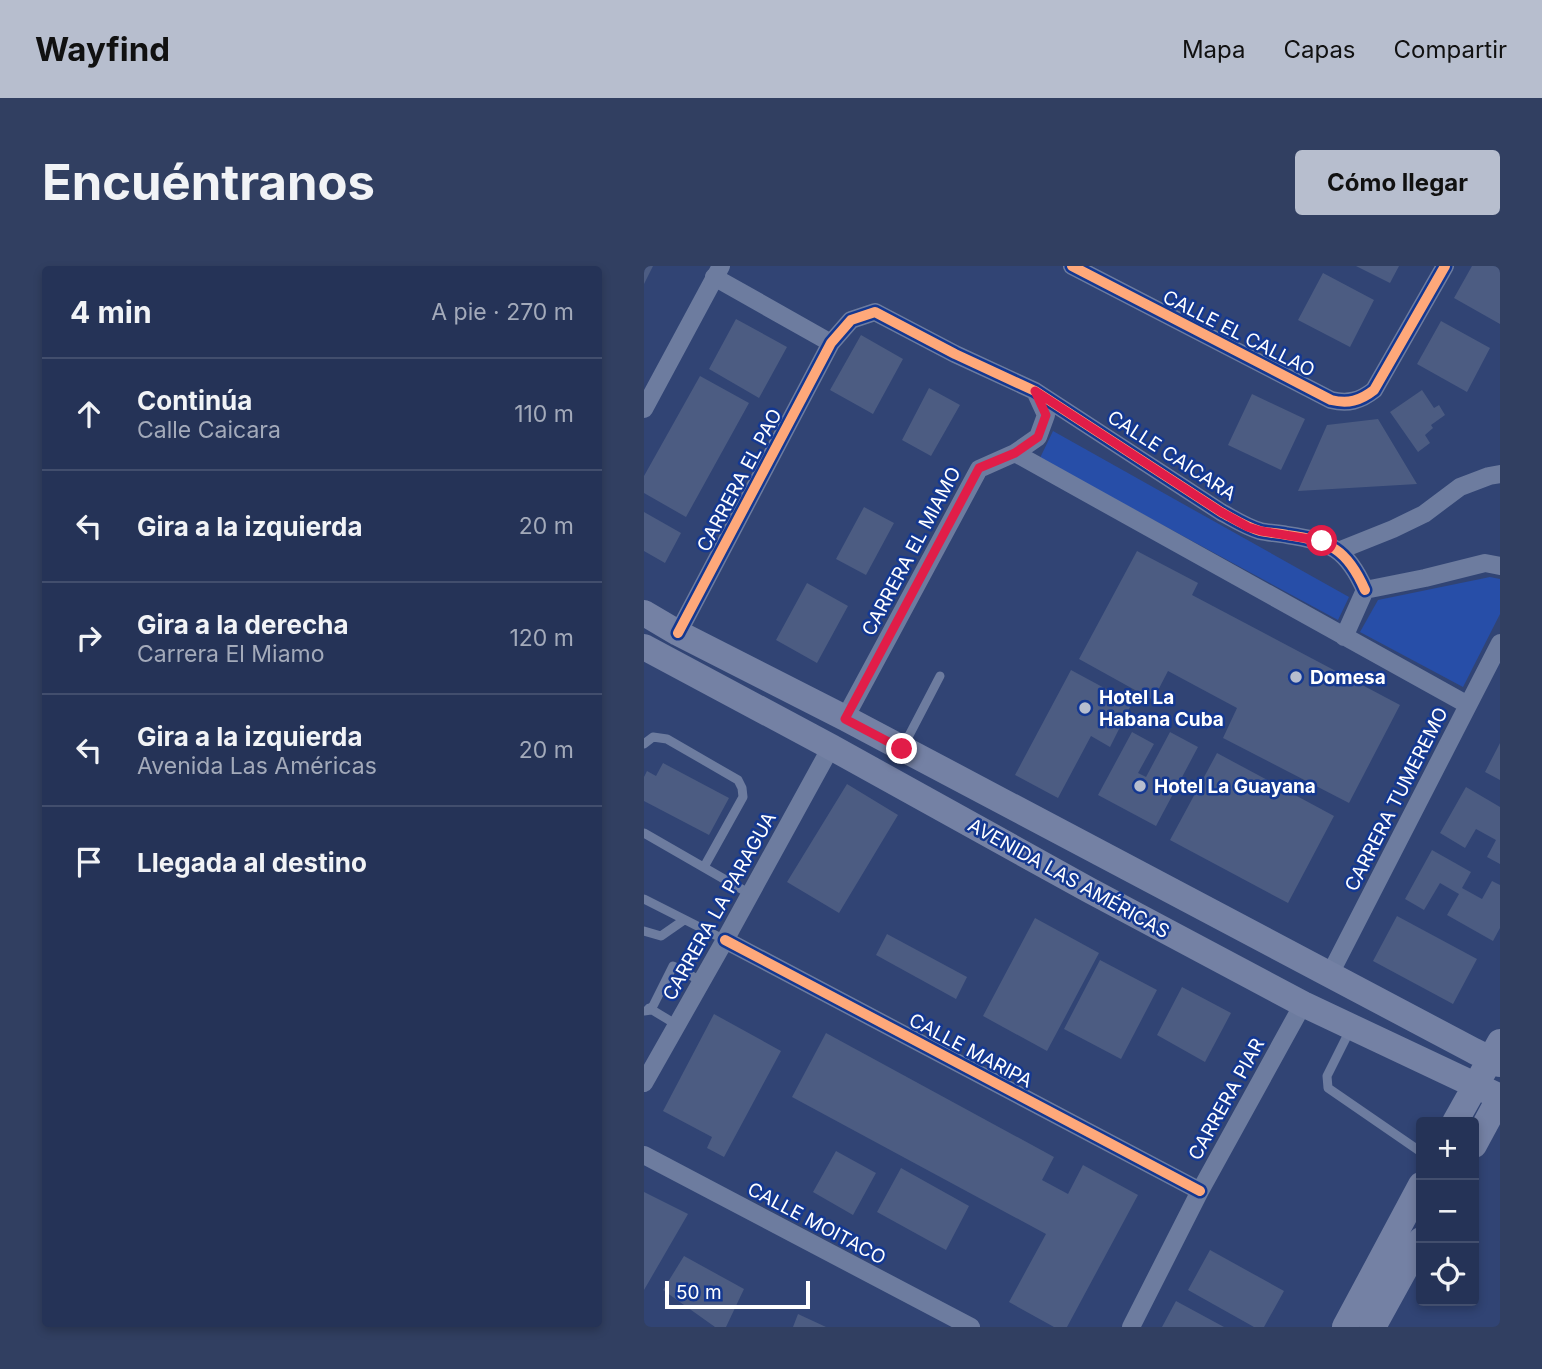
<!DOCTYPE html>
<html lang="es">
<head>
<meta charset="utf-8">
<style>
	body { margin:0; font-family:Inter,sans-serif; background:#313f61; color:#f1f3f6 }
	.controls { position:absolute; right:21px; bottom:21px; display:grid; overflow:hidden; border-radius:7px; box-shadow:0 4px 10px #0003 }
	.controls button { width:63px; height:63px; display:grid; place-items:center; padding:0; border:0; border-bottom:2px solid #424e6d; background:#253357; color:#f1f3f6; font:35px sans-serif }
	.scale { position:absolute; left:21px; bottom:18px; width:145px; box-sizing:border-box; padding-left:7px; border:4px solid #fff; border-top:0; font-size:19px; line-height:24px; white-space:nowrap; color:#fff; -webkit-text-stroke:5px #143891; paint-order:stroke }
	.stop { position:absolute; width:21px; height:21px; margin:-16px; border:5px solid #e11d48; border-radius:50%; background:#fff }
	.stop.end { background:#e11d48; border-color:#fff; box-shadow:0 2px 7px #0008 }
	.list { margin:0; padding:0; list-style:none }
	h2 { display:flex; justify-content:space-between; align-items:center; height:91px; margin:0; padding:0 28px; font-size:30px }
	h2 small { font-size:23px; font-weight:400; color:#a3aaba }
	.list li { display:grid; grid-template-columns:46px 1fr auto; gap:21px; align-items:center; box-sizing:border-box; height:112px; padding:0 28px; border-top:2px solid #424e6d }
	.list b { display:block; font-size:26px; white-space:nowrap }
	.list p { margin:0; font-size:23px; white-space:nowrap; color:#a3aaba }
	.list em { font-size:23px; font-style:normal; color:#a3aaba }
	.icon { flex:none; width:38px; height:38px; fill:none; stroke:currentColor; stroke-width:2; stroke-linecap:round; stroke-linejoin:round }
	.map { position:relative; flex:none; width:856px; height:1061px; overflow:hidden; border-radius:7px }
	header { display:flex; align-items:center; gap:42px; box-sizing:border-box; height:98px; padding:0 35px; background:#b7bece; color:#111 }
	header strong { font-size:33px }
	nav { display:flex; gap:38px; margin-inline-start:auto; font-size:24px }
	.intro { display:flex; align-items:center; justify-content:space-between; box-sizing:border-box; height:168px; padding:0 42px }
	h1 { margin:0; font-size:49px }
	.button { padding:18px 32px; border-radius:7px; background:#b7bece; color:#111; font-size:24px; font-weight:700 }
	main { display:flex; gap:42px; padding:0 42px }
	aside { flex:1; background:#253357; border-radius:7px; box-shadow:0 4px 10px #0003 }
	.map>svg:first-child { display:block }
</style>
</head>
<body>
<header>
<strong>Wayfind</strong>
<nav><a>Mapa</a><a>Capas</a><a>Compartir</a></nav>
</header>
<div class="intro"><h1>Encuéntranos</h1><a class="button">Cómo llegar</a></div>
<main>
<aside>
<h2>4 min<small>A pie · 270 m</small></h2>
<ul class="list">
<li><svg class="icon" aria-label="ahead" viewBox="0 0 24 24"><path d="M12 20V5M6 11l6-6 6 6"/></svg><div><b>Continúa</b><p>Calle Caicara</p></div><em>110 m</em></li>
<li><svg class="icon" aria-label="left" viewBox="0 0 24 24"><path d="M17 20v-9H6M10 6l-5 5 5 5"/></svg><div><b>Gira a la izquierda</b></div><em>20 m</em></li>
<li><svg class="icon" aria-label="right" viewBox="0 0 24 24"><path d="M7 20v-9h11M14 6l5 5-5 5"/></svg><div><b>Gira a la derecha</b><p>Carrera El Miamo</p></div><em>120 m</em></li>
<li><svg class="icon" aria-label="left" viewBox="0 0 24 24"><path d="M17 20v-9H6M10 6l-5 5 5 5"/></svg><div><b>Gira a la izquierda</b><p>Avenida Las Américas</p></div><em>20 m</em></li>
<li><svg class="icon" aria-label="arrive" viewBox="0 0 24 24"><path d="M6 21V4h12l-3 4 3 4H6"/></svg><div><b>Llegada al destino</b></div></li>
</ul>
</aside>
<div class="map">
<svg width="856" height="1061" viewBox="0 0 856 1061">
	<rect width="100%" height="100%" fill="#314474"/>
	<!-- green -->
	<path fill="#274ea8" d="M409,165l296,166 -11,23 -277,-150 -22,-10z
		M846,311l10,2v35l-37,73 -103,-55 18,-32z"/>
	<!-- building -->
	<path fill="#4c5c82" d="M0,0h9l-9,18z
		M712,0h43l-9,17z
		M828,0h28v58l-46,-26z
		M679,7l51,27 -24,47 -52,-27z
		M92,53l51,28 -28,51 -50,-29z
		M797,55l49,27 -23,44 -50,-28z
		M217,69l42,24 -30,55 -43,-24z
		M56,110l49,27 -63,114 -42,-24v-17z
		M285,122l31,17 -29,51 -29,-16z
		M778,124l12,18 5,-3 6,10 -14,10 2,3 -8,7 5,8 -12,9 -28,-40z
		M608,128l53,25 -24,51 -53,-25z
		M734,153l39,65 -119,7 29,-66z
		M220,241l30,16 -28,52 -30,-16z
		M0,246l37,21 -16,30 -21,-12z
		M493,285l61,32 -6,12 208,110 -51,98 -126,-65 14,-30 -69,-37 -15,29 -74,-41z
		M163,317l41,23 -31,57 -41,-23z
		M427,404l61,33 -22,44 -19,-11 -33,62 -43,-23z
		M488,466l22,12 -16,29 8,4 24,-45 28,15 -42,79 -58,-31z
		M856,477v37l-15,-8z
		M573,487l117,63 -46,87 -118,-63z
		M19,497l66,35 -20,37 -65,-34v-24l3,-6 9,5z
		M203,518l51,31 -59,98 -52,-31z
		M822,521l34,20v57l-13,-7 9,-17 -20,-11 -11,19 -25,-15z
		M788,584l39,22 -9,16 20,11 10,-18 8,4v43l-7,13 -46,-26 12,-21 -19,-11 -16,27 -19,-11z
		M753,650l80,43 -24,45 -80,-43z
		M391,652l64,35 -52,98 -64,-35z
		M243,668l80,43 -11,22 -80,-44z
		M456,694l57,30 -36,69 -57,-30z
		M538,721l49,26 -26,49 -48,-27z
		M70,748l67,37 -57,106 -17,-9 5,-11 -49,-26z
		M182,767l228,124 -12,23 26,14 15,-29 55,30 -71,132h-13l-45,-25 37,-68 -254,-137z
		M192,885l40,22 -23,42 -40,-23z
		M257,902l68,38 -23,44 -69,-38z
		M0,926l44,22 -44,76z
		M566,984l74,41 -20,36h-10l-66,-37z
		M40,990l60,33 -18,38h-11l-52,-37z
		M532,1035l48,26h-62z
		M154,1048l28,13h-33z"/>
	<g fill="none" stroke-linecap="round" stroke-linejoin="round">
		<!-- lane -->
		<path stroke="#6d7c9f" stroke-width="9" d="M0,478l9,-7 14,2 71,41 4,8 1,9 -39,70
			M259,481l37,-71
			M0,567l106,61
			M0,633l81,41
			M0,665l17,5 23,-16
			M5,742l28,17
			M0,745l7,-1 22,-44 28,15
			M706,764l-23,46 1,12 93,64"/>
		<!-- street -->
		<path stroke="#6d7c9f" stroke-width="18" d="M428,0l259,134c17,4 29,1 43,-10l71,-124
			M70,11l117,66
			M0,143l77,-143
			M371,187l23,-16 8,-22 -11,-24
			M694,285l55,-22 31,-15 36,-27 29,-11 11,-2
			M721,324l60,-12 60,-15 15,3
			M34,367l153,-290 20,-23 24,-8 80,42 80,37 186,121c13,7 25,15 39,19 8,2 18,2 27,4 43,6 60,14 78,55
			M700,371l21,-47
			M201,452l134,-249 36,-16 453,252
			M81,674l475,251
			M686,708l170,-331
			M0,817l81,-143 106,-193
			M0,889l327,172
			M487,1061l69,-136 103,-187"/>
		<!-- secondary -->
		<path stroke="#7481a4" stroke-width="26" d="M0,347l34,20 167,85 629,333 26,13
			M0,381l187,100 258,143 214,114 197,93 -26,48
			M811,856l45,-80
			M701,1061l76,-142
			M729,1061l48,-87"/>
		<defs>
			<path id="cycleway" d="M428,0l259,134c17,4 29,1 43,-10l71,-124
				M34,367l153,-290 20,-23 24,-8 80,42 80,37 186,121c13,7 25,15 39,19 8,2 18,2 27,4 43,6 60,14 78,55
				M81,674l475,251"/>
		</defs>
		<!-- cycleway casing -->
		<use href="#cycleway" stroke="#143891" stroke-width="15"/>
		<!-- cycleway -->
		<use href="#cycleway" stroke="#fea87a" stroke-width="10"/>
	</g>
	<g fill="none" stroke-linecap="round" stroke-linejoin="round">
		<!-- route -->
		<path stroke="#e11d48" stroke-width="9" d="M258,483l-57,-30 134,-251 36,-15 23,-16 8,-22 -11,-24 186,121 27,15 13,4 61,10"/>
	</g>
	<!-- markers -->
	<g fill="#b7bece" stroke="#143891" stroke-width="2.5">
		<circle cx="652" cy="411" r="7"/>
		<circle cx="441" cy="442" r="7"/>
		<circle cx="496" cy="520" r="7"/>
	</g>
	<g text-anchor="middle" stroke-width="5" stroke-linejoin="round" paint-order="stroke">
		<!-- street labels -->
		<g font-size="19" fill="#fff" stroke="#143891">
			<text transform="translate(595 67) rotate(27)" y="7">CALLE EL CALLAO</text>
			<text transform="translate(528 189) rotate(33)" y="7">CALLE CAICARA</text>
			<text transform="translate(95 214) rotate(-62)" y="7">CARRERA EL PAO</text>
			<text transform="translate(267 285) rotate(-62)" y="7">CARRERA EL MIAMO</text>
			<text transform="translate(752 533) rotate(-63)" y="7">CARRERA TUMEREMO</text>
			<text transform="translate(425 612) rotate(29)" y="7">AVENIDA LAS AMÉRICAS</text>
			<text transform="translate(75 640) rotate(-61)" y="7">CARRERA LA PARAGUA</text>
			<text transform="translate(327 784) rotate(28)" y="7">CALLE MARIPA</text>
			<text transform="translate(582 833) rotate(-61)" y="7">CARRERA PIAR</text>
			<text transform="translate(173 957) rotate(28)" y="7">CALLE MOITACO</text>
		</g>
		<!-- poi labels -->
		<g font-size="19" font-weight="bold" fill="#fff" stroke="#143891" text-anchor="start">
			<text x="666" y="418">Domesa</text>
			<text x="455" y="438">Hotel La<tspan x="455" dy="22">Habana Cuba</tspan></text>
			<text x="510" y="527">Hotel La Guayana</text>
		</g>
	</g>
</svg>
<div class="controls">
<button>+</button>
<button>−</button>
<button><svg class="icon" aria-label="locate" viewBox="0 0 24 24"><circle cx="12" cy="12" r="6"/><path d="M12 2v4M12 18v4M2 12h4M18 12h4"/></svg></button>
</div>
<div class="scale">50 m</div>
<div class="stop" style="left:678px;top:275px"></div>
<div class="stop end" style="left:258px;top:483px"></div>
</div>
</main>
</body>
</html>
